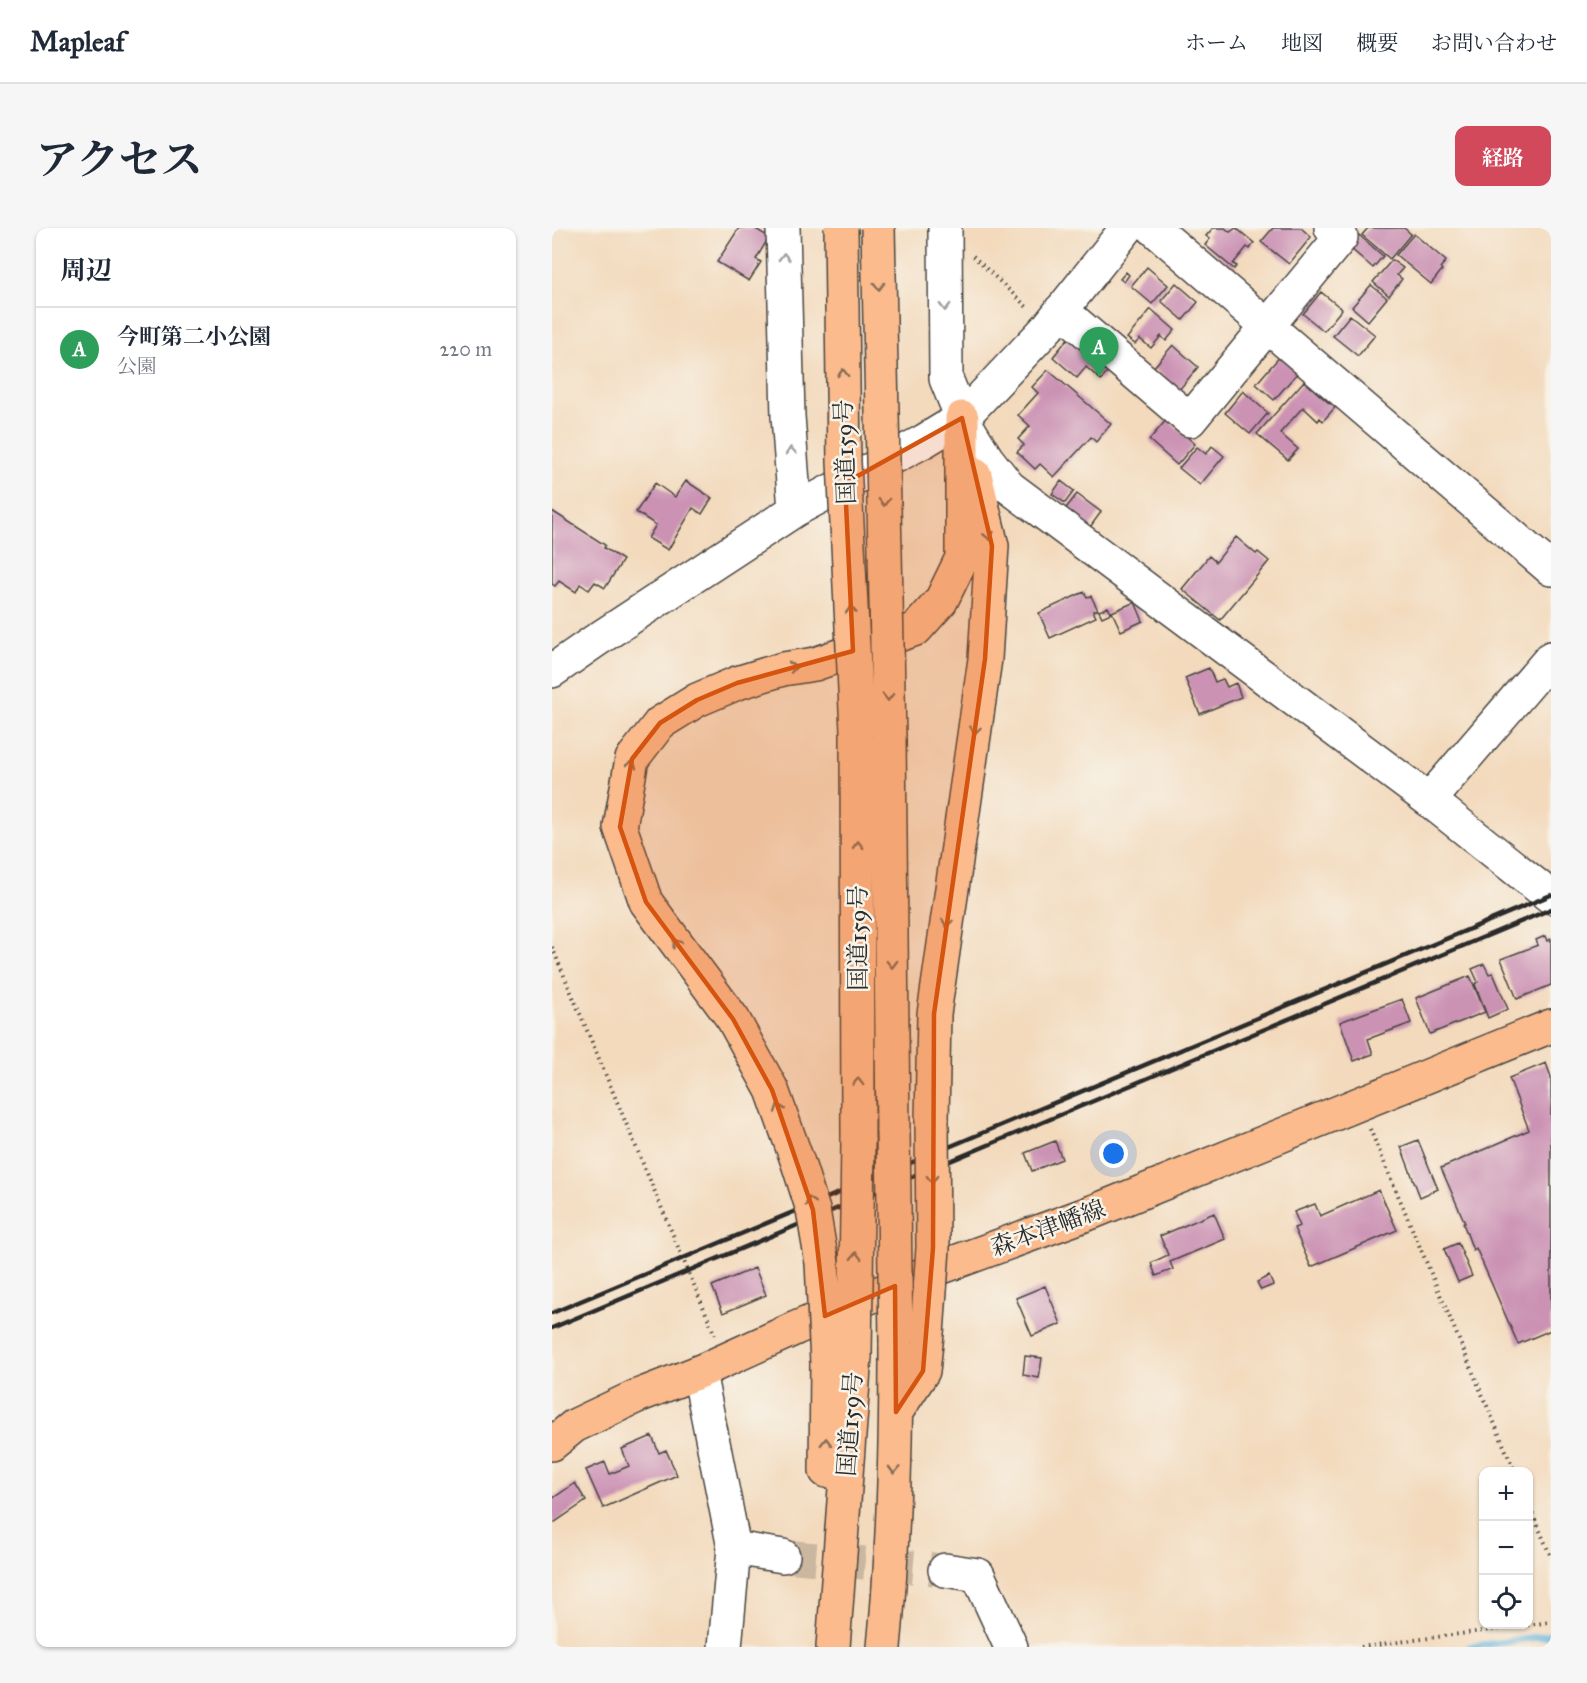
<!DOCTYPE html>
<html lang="ja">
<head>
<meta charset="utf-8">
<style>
	body { margin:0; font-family:"IM FELL Great Primer","Noto Serif JP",serif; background:#f6f6f7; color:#1f2937 }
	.controls { position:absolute; right:18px; bottom:18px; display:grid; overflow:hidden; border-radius:12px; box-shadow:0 2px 4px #0004 }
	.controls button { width:54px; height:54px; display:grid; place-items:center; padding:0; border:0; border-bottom:2px solid #e0e1e3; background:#fff; color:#1f2937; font:30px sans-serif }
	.you { position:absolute; left:562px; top:926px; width:21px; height:21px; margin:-15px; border:4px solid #fff; border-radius:50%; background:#1a73e8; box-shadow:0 0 0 9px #1a73e833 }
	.badge { display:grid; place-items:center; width:39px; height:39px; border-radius:50%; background:#d1495b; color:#fff; font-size:20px; font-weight:700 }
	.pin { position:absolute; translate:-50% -50px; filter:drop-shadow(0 2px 3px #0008) }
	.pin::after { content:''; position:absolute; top:32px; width:21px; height:18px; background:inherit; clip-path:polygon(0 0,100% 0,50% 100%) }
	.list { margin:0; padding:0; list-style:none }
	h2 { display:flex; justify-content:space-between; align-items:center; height:78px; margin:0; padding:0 24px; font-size:26px }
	h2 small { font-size:20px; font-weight:400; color:#747a83 }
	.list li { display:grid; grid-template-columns:39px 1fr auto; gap:18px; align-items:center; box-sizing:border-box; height:84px; padding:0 24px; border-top:2px solid #e0e1e3 }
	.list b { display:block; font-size:22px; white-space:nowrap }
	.list p { margin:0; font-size:20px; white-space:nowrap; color:#747a83 }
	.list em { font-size:20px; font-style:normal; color:#747a83 }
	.icon { flex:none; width:33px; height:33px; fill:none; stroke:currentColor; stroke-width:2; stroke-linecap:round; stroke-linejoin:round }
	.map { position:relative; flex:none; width:999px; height:1419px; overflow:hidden; border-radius:12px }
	header { display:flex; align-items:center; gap:36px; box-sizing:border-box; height:84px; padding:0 30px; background:#fff; border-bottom:2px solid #e0e1e3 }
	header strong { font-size:28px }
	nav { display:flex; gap:33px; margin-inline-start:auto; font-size:21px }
	.intro { display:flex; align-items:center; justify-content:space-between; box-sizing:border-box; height:144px; padding:0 36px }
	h1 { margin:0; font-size:42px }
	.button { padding:15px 27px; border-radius:12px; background:#d1495b; color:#fff; font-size:21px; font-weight:700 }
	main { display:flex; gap:36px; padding:0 36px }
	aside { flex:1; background:#fff; border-radius:12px; box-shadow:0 2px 4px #0004 }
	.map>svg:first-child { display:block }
</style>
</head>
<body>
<header>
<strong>Mapleaf</strong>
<nav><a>ホーム</a><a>地図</a><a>概要</a><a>お問い合わせ</a></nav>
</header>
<div class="intro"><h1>アクセス</h1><a class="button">経路</a></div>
<main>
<aside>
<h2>周辺<small></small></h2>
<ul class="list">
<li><span class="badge" style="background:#2e9e5b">A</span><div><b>今町第二小公園</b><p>公園</p></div><em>220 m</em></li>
</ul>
</aside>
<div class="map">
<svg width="999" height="1419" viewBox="0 0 999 1419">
	<rect width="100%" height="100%" fill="#f7f3e8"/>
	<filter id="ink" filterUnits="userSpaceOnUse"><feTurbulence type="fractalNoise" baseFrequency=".0167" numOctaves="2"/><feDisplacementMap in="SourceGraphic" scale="12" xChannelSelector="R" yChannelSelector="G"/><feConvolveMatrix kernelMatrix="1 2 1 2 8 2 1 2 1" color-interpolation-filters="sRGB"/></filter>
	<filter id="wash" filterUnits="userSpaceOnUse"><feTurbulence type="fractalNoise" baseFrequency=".008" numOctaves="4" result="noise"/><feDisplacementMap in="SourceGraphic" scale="24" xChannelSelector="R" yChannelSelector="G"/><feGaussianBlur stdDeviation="1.35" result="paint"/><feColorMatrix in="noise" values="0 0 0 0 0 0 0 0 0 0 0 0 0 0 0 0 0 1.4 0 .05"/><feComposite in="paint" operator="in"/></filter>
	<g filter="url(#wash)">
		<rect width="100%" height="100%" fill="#f3dabd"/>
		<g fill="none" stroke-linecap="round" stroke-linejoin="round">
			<!-- stream -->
			<path stroke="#5fb1da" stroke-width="7" d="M918,1419l81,-12"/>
		</g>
		<g id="blocks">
			<!-- building -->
			<path fill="#cb92b4" d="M187,0h15l15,9 -13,22 5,3 -12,19 -32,-19z
				M661,0h12l5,4 6,-4 18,15 -4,6 -3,-2 -14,17 4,2 -3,3 -29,-24 5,-6 -4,-3z
				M721,0h28l10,9 -22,27 -28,-22z
				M816,0h36l7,6 -21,25 -28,-24z
				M862,6l32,27 -6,7 2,2 -11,14 -35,-29z
				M807,7l24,21 -10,12 -24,-21z
				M840,32l11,8 -6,7 5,4 -13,17 -16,-14z
				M595,39l21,18 -16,19 -21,-18z
				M574,44l3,3 -5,7 -4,-3z
				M624,55l22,19 -15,18 -22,-19z
				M819,57l16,13 -19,23 -16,-14z
				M769,64l21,17 -18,22 -21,-17z
				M599,81l24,21 -9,11 -5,-5 -10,12 -11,-9 -5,5 -8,-6z
				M798,87l25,20 -17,21 -25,-20z
				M518,108l43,29 -12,15 -15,-13 -9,11 -24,-21z
				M621,117l25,22 -19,23 -26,-22z
				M730,126l18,16 -26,30 -18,-16z
				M496,142l63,54 -15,18 -5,-5 -37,40 -14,-13 -5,5 -18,-17 7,-7 -6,-6 12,-13 -12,-11 20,-22 -6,-6z
				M752,153l26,23 4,-4 5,3 -16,18 -3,-3 -2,3 -15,-14 -23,26 18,16 -10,11 -31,-26z
				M691,163l25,22 -18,21 -25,-21z
				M615,191l28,25 -18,21 -28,-25z
				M660,218l12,10 -24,29 -21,-17 18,-21 9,7z
				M134,253l26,17 -10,16 -9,-6 -25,42 -20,-12 8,-13 -20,-13 19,-29 20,14z
				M509,253l13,10 -9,12 -13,-9z
				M525,266l24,18 -13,18 -25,-18z
				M0,283l53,34 -1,3 19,12 -18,28 -10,-6 -6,8 -9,-6 -4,8 -17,-11 -4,5 -3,-2z
				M684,309l20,17 2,-2 11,9 -49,59 -38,-31 27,-33 7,6z
				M532,364l3,5 4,-1 7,14 -5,1 3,6 -46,21 -11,-25z
				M583,374l8,19 -22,10 -9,-19z
				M556,379l3,6 -9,4 -3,-6z
				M657,440l6,14 8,-3 4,8 9,-4 5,14 -41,17 -15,-36z
				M993,708l2,5 4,-2v46l-34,14 -16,-40 37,-14 -2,-5z
				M932,736l5,10 4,-1 15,36 -20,9 -13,-34 3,-2 -6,-13z
				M918,748l15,36 -55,22 -14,-36z
				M850,771l9,24 -43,16 5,15 -19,7 -14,-39z
				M994,835l5,14v253l-33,14 -42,-96 -3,2 -10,-27h2l-24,-55 88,-38 -20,-52z
				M866,912l20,49 -18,8 -19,-50z
				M503,913l7,18 -30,12 -7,-18z
				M827,962l18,40 -86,37 -17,-39 6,-2 -6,-14 21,-8 5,12z
				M662,985l11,26 -55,23 3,7 -17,7 -5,-13 17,-8 -8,-19z
				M906,1015l14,33 -14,6 -14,-33z
				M203,1040l11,27 -43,18 -11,-27z
				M717,1048l4,9 -12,5 -4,-8z
				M493,1058l16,38 -29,12 -16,-38z
				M473,1128l17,2 -3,20 -16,-3z
				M100,1208l7,17 7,-3 11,25 -74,33 -17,-38 19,-8 5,12 19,-8 -7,-17z
				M23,1255l11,18 -34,23v-25z"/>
		</g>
	</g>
	<g filter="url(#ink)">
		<use href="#blocks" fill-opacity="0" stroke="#494541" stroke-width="1.5"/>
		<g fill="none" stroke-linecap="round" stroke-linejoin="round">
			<!-- minor-tunnel -->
			<path stroke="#cbb7a0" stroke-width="33" stroke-dasharray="33 16" stroke-linecap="butt" d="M231,1328l162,14"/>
			<defs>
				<path id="minor" d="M231,0l5,188 7,94
					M393,0l1,151 16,39 25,41 22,28 420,313 122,97
					M601,0l398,341
					M509,82l129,110 151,-183 -10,-9
					M0,443l43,-30 200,-131 129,-69 38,-23 86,-91 79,-99
					M877,572l122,-142
					M147,1144l35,176 -9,99
					M182,1320l49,8
					M393,1342l33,5 33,72"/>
				<path id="major" d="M0,1216l22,-18 61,-29 64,-25 97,-44 135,-57 164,-60 456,-185"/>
				<path id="highway" d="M305,503l1,410
					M337,509l4,394
					M380,893l2,-107 51,-355 7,-113 -17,-71
					M246,935l-26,-73 -39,-71 -87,-117 -26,-75 12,-68 28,-36 37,-23 40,-17 46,-14 32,-5 101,-35 25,-28 21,-43v-140
					M344,1184l27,-41 4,-37
					M274,1243l1,-108
					M281,1419l22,-291
					M332,1419c10,-101 12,-202 12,-304"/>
			</defs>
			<!-- minor casing -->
			<use href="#minor" stroke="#494541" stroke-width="36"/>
			<!-- major casing -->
			<use href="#major" stroke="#494541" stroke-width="36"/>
			<!-- highway casing -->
			<use href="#highway" stroke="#494541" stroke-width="36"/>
			<!-- path -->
			<path stroke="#494541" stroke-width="4" stroke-dasharray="1.5 4.5" stroke-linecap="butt" d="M421,28l56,53
				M0,719l163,388
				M818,901l145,343
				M976,1275l23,54
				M809,1419l190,-25"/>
			<!-- minor -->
			<use href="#minor" stroke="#fff" stroke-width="33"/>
			<!-- major -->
			<use href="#major" stroke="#fbbb8c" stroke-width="33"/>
			<!-- highway -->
			<use href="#highway" stroke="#fbbb8c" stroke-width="33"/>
			<!-- rail -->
			<path stroke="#2b2b2b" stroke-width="4.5" d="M0,1085l999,-418
				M0,1100l999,-419"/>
			<defs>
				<path id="highway-bridge" d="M289,0l3,234 13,269
					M326,0l11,509
					M341,903l3,212
					M246,935l15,47 9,53 5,100
					M375,1106l6,-86 -1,-127
					M303,1128l3,-215"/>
			</defs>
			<!-- highway-bridge casing -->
			<use href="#highway-bridge" stroke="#494541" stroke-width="36" stroke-linecap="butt"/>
			<!-- highway-bridge -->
			<use href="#highway-bridge" stroke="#fbbb8c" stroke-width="33"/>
		</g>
		<!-- one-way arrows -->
		<defs><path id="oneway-chevron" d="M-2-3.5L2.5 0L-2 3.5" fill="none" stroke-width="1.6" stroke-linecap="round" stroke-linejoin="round" transform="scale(1.5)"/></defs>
		<g stroke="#a0a0a0">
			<use href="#oneway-chevron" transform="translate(232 29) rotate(-91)"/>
			<use href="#oneway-chevron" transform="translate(393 79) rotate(90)"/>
			<use href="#oneway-chevron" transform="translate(239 223) rotate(-95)"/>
		</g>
		<g stroke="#896c57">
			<use href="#oneway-chevron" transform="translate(327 58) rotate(89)"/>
			<use href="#oneway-chevron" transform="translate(291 145) rotate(-91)"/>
			<use href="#oneway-chevron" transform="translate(332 274) rotate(89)"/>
			<use href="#oneway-chevron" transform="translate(437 308) rotate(77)"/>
			<use href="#oneway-chevron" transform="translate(299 382) rotate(-93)"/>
			<use href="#oneway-chevron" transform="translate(241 439) rotate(-10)"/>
			<use href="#oneway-chevron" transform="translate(336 469) rotate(89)"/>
			<use href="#oneway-chevron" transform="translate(423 502) rotate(98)"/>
			<use href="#oneway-chevron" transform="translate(80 536) rotate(-72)"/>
			<use href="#oneway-chevron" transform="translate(306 617) rotate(-90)"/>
			<use href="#oneway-chevron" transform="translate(395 695) rotate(98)"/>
			<use href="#oneway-chevron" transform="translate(124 715) rotate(-126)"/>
			<use href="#oneway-chevron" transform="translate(340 736) rotate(89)"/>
			<use href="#oneway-chevron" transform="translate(306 854) rotate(-90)"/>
			<use href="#oneway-chevron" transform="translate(227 880) rotate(-109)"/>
			<use href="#oneway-chevron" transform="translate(380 951) rotate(89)"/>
			<use href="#oneway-chevron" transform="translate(258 973) rotate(-107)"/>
			<use href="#oneway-chevron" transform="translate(304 1028) rotate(-89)"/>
			<use href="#oneway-chevron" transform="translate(274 1214) rotate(-89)"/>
			<use href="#oneway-chevron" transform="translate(342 1242) rotate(92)"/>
		</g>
	</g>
	<!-- marked area -->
	<path fill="#d5540f" fill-opacity="0.2" stroke="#d5540f" stroke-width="4.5" stroke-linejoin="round" d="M410,190l30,128 -7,113 -51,355 -1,234 -10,123 -27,41 -1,-126 -70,30 -12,-106 -41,-120 -39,-71 -87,-117 -26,-75 12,-68 28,-36 37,-23 40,-17 116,-32 -8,-168z"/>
	<g text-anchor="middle" stroke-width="5" stroke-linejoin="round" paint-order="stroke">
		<!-- street labels -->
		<g font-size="24" fill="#2b2b2b" stroke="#f7f3e8">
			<text transform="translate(293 224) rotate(-92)" y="8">国道159号</text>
			<text transform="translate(306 710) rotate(-90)" y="8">国道159号</text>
			<text transform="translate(496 1000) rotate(-20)" y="8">森本津幡線</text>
			<text transform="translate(298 1196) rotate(-86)" y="8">国道159号</text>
		</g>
	</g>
</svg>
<div class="controls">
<button>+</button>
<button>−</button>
<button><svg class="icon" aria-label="locate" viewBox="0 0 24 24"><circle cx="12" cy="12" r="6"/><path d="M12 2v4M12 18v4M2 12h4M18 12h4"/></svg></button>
</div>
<div class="you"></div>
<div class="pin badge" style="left:547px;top:149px;background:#2e9e5b">A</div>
</div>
</main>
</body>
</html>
